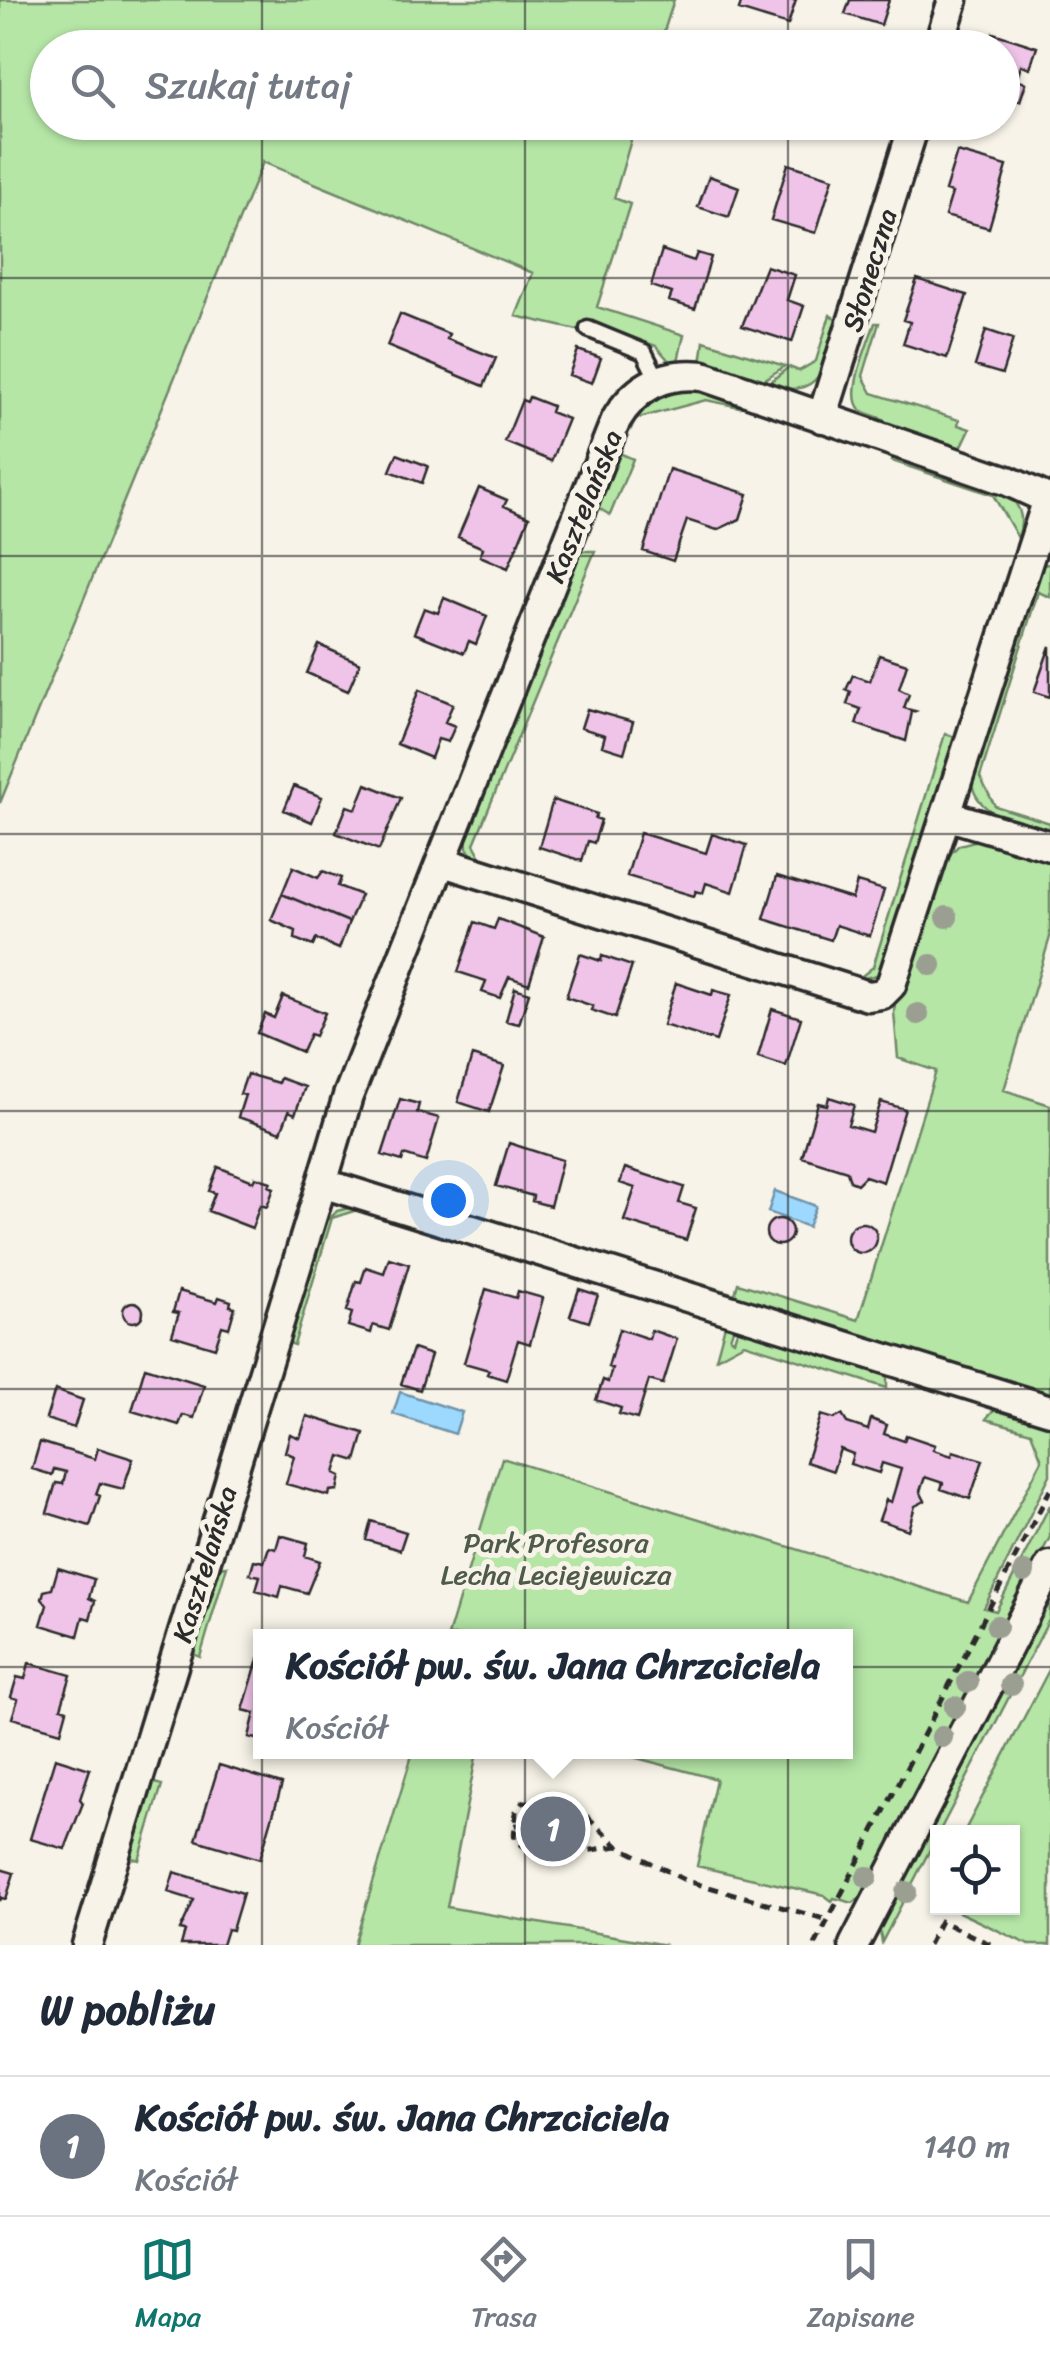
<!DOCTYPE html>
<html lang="pl">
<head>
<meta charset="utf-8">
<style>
	body { margin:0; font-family:Sriracha,sans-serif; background:#f6f6f7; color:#1f2937 }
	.controls { position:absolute; right:30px; bottom:30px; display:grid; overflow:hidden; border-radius:0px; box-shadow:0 2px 8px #0004 }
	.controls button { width:90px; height:90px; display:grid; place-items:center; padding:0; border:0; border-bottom:2px solid #e0e1e3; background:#fff; color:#1f2937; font:50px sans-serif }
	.you { position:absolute; left:448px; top:1200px; width:35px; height:35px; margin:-25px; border:8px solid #fff; border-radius:50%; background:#1a73e8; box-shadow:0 0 0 15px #1a73e833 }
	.badge { display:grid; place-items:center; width:65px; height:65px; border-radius:50%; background:#0f766e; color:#fff; font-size:32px; font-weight:700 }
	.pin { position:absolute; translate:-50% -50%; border:5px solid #fff; box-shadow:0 2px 10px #0006 }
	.popup { position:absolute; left:253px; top:1629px; width:600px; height:130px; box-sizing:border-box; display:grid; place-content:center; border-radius:0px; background:#fff; filter:drop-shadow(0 2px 8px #0005); font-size:32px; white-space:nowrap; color:#747a83 }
	.popup b { font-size:38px; color:#1f2937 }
	.popup::after { content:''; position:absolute; left:50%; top:100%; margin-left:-20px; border:20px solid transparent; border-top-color:#fff }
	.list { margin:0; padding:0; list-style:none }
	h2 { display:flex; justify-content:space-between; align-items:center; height:130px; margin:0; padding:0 40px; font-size:42px }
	h2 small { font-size:32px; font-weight:400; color:#747a83 }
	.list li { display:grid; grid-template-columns:65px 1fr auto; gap:30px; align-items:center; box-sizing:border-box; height:140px; padding:0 40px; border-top:2px solid #e0e1e3 }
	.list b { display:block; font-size:38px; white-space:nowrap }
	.list p { margin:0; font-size:32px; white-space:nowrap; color:#747a83 }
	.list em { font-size:32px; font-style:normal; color:#747a83 }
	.icon { flex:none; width:55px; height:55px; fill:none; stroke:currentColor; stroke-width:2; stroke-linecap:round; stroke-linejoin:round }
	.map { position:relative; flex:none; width:1050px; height:1945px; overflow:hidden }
	.search { position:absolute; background:#fff; box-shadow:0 2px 8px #0004; left:30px; right:30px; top:30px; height:110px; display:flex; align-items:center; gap:25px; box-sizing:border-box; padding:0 35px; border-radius:55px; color:#747a83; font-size:38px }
	.sheet { height:270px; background:#fff }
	nav { display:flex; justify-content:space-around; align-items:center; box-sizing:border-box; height:140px; border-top:2px solid #e0e1e3; background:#fff; font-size:28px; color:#747a83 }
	nav a { display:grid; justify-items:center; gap:5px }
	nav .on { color:#0f766e }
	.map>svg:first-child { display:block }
</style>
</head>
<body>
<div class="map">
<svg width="1050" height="1945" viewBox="0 0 1050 1945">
	<rect width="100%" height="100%" fill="#f7f3e8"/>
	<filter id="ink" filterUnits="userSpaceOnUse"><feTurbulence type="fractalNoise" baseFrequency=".01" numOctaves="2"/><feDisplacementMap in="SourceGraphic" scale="20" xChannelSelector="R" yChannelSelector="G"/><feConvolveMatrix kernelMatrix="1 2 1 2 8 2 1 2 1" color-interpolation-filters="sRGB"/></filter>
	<g filter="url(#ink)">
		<!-- green -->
		<path fill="#b5e6a6" stroke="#708868" stroke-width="2.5" d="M0,0h674l-15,47 -611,1v74l588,1 -22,75 16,6 -33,103 87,28 -7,30 -5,-1 -16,-18 -66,-25 -4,11 -70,-16 17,-43 -270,-111 -263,641z
			M830,315l10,7c-15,43 -18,80 -74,63l23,-18 10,4 17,-10z
			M875,323h4l-16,53 9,17 87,27 -1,5 12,4 -11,23 -78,-26 2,-7c-7,-3 -17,-5 -23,-10 -15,-14 9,-68 15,-86z
			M704,341l81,25 -26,17 -58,-19z
			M674,387h23l45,15 -2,5 -34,-7 -71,19 -4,10 -4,-1 13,-23z
			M617,452l16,7 -23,56 -15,-9z
			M894,455l115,41c14,12 14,26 9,42l-25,-43 -101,-34z
			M577,551h18l-121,293 9,17 -8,-1 -8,-12 -1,-16z
			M1050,564v33l-12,-5 -58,185 15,29 55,17v10c-31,-10 -76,-16 -79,-55l67,-213z
			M945,734l10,3 -71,229 -7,9 -20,5 16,-13z
			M978,840l72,21v76l-46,153 46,15v291l-383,-118 -1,-5 69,21 3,-11 120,37 78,-249 -38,-13 -4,-46 1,-9 9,-12 41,-132 14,-14z
			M353,1207l38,9 -1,5 -33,-11 -25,8 -38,127 -8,-4 38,-117 13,-13z
			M701,1312l34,11 -5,15 4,2 5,-15 31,13 4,-2 113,37v15l-143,-45 -28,15 9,-33 -26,-8z
			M996,1407l54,16v52l-66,133 12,3 54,-106v32l-184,356 -13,10 -19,-5 -2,3 -8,-6 -127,-29 19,-87 -102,-27h232v-116h-398l54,-178 466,144 74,-142 -11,-28 -45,-13z
			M227,1566l-27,91 -9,-4 26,-86z
			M1050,1596v22l-168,324 -3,-15z
			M1050,1668v277h-21l-79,-37h62v-76h-48z
			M413,1752h64l-30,155 219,38h-312z
			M151,1782l11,3 -23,75 -11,-3z"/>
		<!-- water -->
		<path fill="#9dd9fe" stroke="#6f93aa" stroke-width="2.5" d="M775,1191l41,15 -8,21 -40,-15z
			M400,1392l62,20 -7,22 -62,-20z"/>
		<!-- building -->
		<path fill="#f0c4e9" stroke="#2b2b2b" stroke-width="2.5" d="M742,0h54l-8,25 -49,-15z
			M850,0h39l-8,25 -36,-11z
			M993,33l44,14 -7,21 -9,-3 -4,15 9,3 -6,18 -9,-2 -9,28 -15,-5h15v-74h-14z
			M957,152l50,14 -18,62 -44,-12 7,-23 -7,-2z
			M788,164l45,14 -17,55 -45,-13z
			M709,176l30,11 -10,30 -31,-10z
			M662,250l32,11 3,-8 14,4 -16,52 -26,-8 3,-8 -21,-7z
			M766,266l29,9 -8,25 17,6 -12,36 -50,-16z
			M917,279l50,16 -20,63 -44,-14 7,-22 -7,-2z
			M400,314l49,20 -2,5 49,19 -12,28 -97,-40z
			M986,330l27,9 -11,35 -27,-8z
			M578,350l23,8 -9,25 -23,-8z
			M529,397l23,9 -2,6 18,7 -17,42 -46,-19 17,-42 5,2z
			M397,454l31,12 -6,17 -32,-12z
			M669,469l79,25 -8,25 -23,11 -30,-10 -14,41 -30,-10z
			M479,488l28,12 -3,6 25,11 -21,51 -28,-12 3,-8 -25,-11z
			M444,598l43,18 -11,28 -7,-3 -5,12 -50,-20 10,-25 14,5z
			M319,645l41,18 -12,28 -41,-18z
			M1050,646v51l-16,-5z
			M879,655l28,9 -8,25 10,5 -5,14 11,3 -3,1 -6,29 -50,-17 5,-15 -14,-5 4,-12 -5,-2 7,-15 17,6z
			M419,690l34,14 -8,18 10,4 -7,16 -10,-3 -7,19 -34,-14z
			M587,709l46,13 -9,31 -22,-7 3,-11 -24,-7z
			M366,784l35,14 -22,52 -43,-17 11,-27 9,3z
			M294,786l28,11 -10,25 -28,-12z
			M553,800l44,14 -2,4 6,2 -7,23 -6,-2 -6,20 -43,-14z
			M640,833l66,20 6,-19 35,11 -14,47 -27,-9 -3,10 -7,-2 -2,5 -67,-20z
			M293,867l25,11 5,-7 18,7 -3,8 23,9 -12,27 -67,-28z
			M777,876l75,23 5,-17 27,8 -14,46 -34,-11 -5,15 -67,-21z
			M282,894l67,28 -10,27 -23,-10 -3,7 -18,-7 1,-8 -25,-11z
			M498,919l46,18 -15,47 -20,-7 -9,21 -18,-6 4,-11 -28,-9 17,-50 19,7z
			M580,954l21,7 1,-5 30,10 -17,52 -24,-8 2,-4 -27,-9z
			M676,983l36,12 1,-5 18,5 -15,46 -53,-16z
			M515,988l14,5 -10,31 -13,-3z
			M283,996l42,17 -10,23 -5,-2 -8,18 -45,-19 8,-19 9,4z
			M772,1009l29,9 -15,48 -28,-9z
			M472,1056l32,10 -15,46 -31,-10z
			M247,1074l31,9 2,-5 25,9 -10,27 -6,-3 -8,21 -43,-15 7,-22 -5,-1z
			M829,1097l25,8 -6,20 23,7 10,-30 24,7 -22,73 -18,-6 -8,8 -7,-3 -3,-10 -45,-14 16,-54 9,2z
			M400,1099l19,5 -2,8 22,6 -13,44 -22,-7 -2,6 -20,-6z
			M509,1143l53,17 -12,46 -18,-5 1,-5 -37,-10z
			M218,1167l35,14 2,-4 16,5 -2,4 5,2 -7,19 -7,-2 -8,23 -44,-17 7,-18 -6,-2z
			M625,1168l59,19 -5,16 17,5 -10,32 -62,-19 11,-33 -15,-5z
			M766 1232a13 13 0 1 1 26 0a13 13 0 1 1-26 0Z
			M847 1238a15 15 0 1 1 30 0a15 15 0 1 1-30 0Z
			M389,1258l20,6 -20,66 -16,-5 -2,8 -23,-7 4,-13 -5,-2 9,-30 5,1 5,-15 18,6z
			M486,1289l30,9 2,-7 25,7 -13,46 -12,-4 -12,40 -19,-6 2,-4 -25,-7z
			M579,1289l19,6 -9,27 -19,-6z
			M179,1291l38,11 2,-5 12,4 -1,5 5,1 -6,21 -7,-2 -7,22 -43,-13 7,-22 -6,-1z
			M123 1312a10 10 0 1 1 20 0a10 10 0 1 1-20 0Z
			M619,1329l30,10 2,-9 26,9 -14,45 -14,-4 -12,39 -18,-5 2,-6 -25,-8 7,-20 5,2 4,-14 -4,-1z
			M413,1349l18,6 -11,35 -19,-6z
			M145,1367l59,18 -10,33 -11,-3 -4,10 -47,-14z
			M55,1390l28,10 -9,28 -28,-9z
			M821,1415l13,4 8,-4 5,8 21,7 3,-11 16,6 -3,9 20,7 2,-6 29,10 -2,5 19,6 1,-5 30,9 -13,39 -29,-10 2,-6 -18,-6 -5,14 5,10 -10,5 -7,24 -29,-10 7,-20 5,2 10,-33 -19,-6 -3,10 -29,-9 3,-10 -13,-5 -7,22 -27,-9z
			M307,1416l57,17 -8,28 -16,-5 -5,17 6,3 -3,14 -8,1 -1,5 -43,-12 8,-28 -9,-4 5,-18 10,4z
			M40,1442l55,17 3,-11 35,11 -10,30 -23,-6 -4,11 4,2 -10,30 -43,-13 9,-30 7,1 3,-12 -12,-3 -2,6 -20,-6z
			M371,1521l35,11 -6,18 -34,-10z
			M280,1535l28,8 -3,13 15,5 -13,32 -25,-7 -3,11 -23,-7 4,-14 -10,-2 4,-14 10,2 5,-15 7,2z
			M58,1568l36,11 -5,19 6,3 -5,18 -7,-2 -5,19 -37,-11 6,-20 -5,-6 2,-8 8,-2z
			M259,1656h1v84l-11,-3 6,-24 -12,-3z
			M29,1663l42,12 -10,33 6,2 -6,22 -49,-14 6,-19 -7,-2 6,-20 8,2z
			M55,1758l35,11 -10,30 3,4 -18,46 -35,-10z
			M219,1765l63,19 -22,75 -64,-19z
			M529,1811l45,2v4l9,5 -1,11 -9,5 -1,4 -44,-2 -3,-14z
			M0,1869l14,4 -8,26 -5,-1 -1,3z
			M174,1872l69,21 -11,37 -5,-1 -5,16h-41l4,-14 -5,-1 14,-30 -26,-8z"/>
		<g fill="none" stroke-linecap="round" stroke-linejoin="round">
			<defs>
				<path id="lane" d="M588,329l56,23 14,28"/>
				<path id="street" d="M938,48l15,-48
					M822,418l93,-296
					M946,815l104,31
					M443,862l425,134 14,-2 9,-9 157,-486
					M322,1183l26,-87 268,-676c20,-34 49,-48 87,-44l305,105 42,19
					M87,1945l235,-762 728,227
					M854,1945l196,-379"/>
			</defs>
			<!-- lane casing -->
			<use href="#lane" stroke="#2b2b2b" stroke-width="21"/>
			<!-- street casing -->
			<use href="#street" stroke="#2b2b2b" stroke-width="35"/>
			<!-- path -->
			<path stroke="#2b2b2b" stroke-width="5" stroke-dasharray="10 8" stroke-linecap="butt" d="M515,1825l10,1
				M618,1846c-28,4 -83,16 -104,-7l2,-28 7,-9 50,1 45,43 69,35 141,39
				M815,1945l235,-455
				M928,1945l12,-24 52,24"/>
			<!-- lane -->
			<use href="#lane" stroke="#f7f3e8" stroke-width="14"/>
			<!-- street -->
			<use href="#street" stroke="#f7f3e8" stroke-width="28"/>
		</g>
		<!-- trees -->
		<g fill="#9a9f91">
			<circle cx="947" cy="917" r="11"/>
			<circle cx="931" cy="965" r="11"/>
			<circle cx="918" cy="1014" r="11"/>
			<circle cx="1024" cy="1572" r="11"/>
			<circle cx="997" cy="1626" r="11"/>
			<circle cx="968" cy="1682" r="11"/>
			<circle cx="1011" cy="1685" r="11"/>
			<circle cx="955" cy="1707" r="11"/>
			<circle cx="942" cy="1737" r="11"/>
			<circle cx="867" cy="1877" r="11"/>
			<circle cx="906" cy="1892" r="11"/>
		</g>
	</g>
	<!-- grid -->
	<path fill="none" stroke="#2b2b2b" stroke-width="2.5" stroke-opacity="0.55" d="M262,0v48M525,0v48M788,0v48M262,122v1823M525,122v1823M788,122v1823M0,278h1050M0,556h1050M0,834h1050M0,1111h1050M0,1389h1050M0,1667h1050"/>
	<g text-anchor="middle" stroke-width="10" stroke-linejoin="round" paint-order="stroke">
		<!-- street labels -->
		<g font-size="28" fill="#2b2b2b" stroke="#f7f3e8">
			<text transform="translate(869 270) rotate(-73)" y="10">Słoneczna</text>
			<text transform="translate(583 506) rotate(-68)" y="10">Kasztelańska</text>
			<text transform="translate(204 1564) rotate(-73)" y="10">Kasztelańska</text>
		</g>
		<!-- park labels -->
		<g font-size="28" fill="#4e5a4a" stroke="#f7f3e8">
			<text x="556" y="1552">Park Profesora<tspan x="556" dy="32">Lecha Leciejewicza</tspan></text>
		</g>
	</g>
</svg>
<div class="controls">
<button><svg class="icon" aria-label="locate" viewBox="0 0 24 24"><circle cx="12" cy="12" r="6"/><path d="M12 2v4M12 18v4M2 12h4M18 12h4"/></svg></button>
</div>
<div class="you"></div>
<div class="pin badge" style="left:553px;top:1829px;background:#6b7280">1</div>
<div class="popup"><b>Kościół pw. św. Jana Chrzciciela</b>Kościół</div>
<div class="search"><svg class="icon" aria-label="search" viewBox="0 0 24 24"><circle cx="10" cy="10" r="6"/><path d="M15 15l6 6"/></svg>Szukaj tutaj</div>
</div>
<section class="sheet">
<h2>W pobliżu<small></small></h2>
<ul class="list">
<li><span class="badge" style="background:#6b7280">1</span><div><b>Kościół pw. św. Jana Chrzciciela</b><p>Kościół</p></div><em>140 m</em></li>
</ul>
</section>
<nav>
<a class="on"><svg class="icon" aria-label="map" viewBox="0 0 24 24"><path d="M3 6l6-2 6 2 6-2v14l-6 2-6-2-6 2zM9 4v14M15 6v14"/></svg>Mapa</a>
<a><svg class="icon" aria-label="directions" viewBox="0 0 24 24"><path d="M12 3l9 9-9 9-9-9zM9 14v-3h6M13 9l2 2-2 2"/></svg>Trasa</a>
<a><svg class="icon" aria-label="saved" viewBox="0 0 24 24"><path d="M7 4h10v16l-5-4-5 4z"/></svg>Zapisane</a>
</nav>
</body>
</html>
